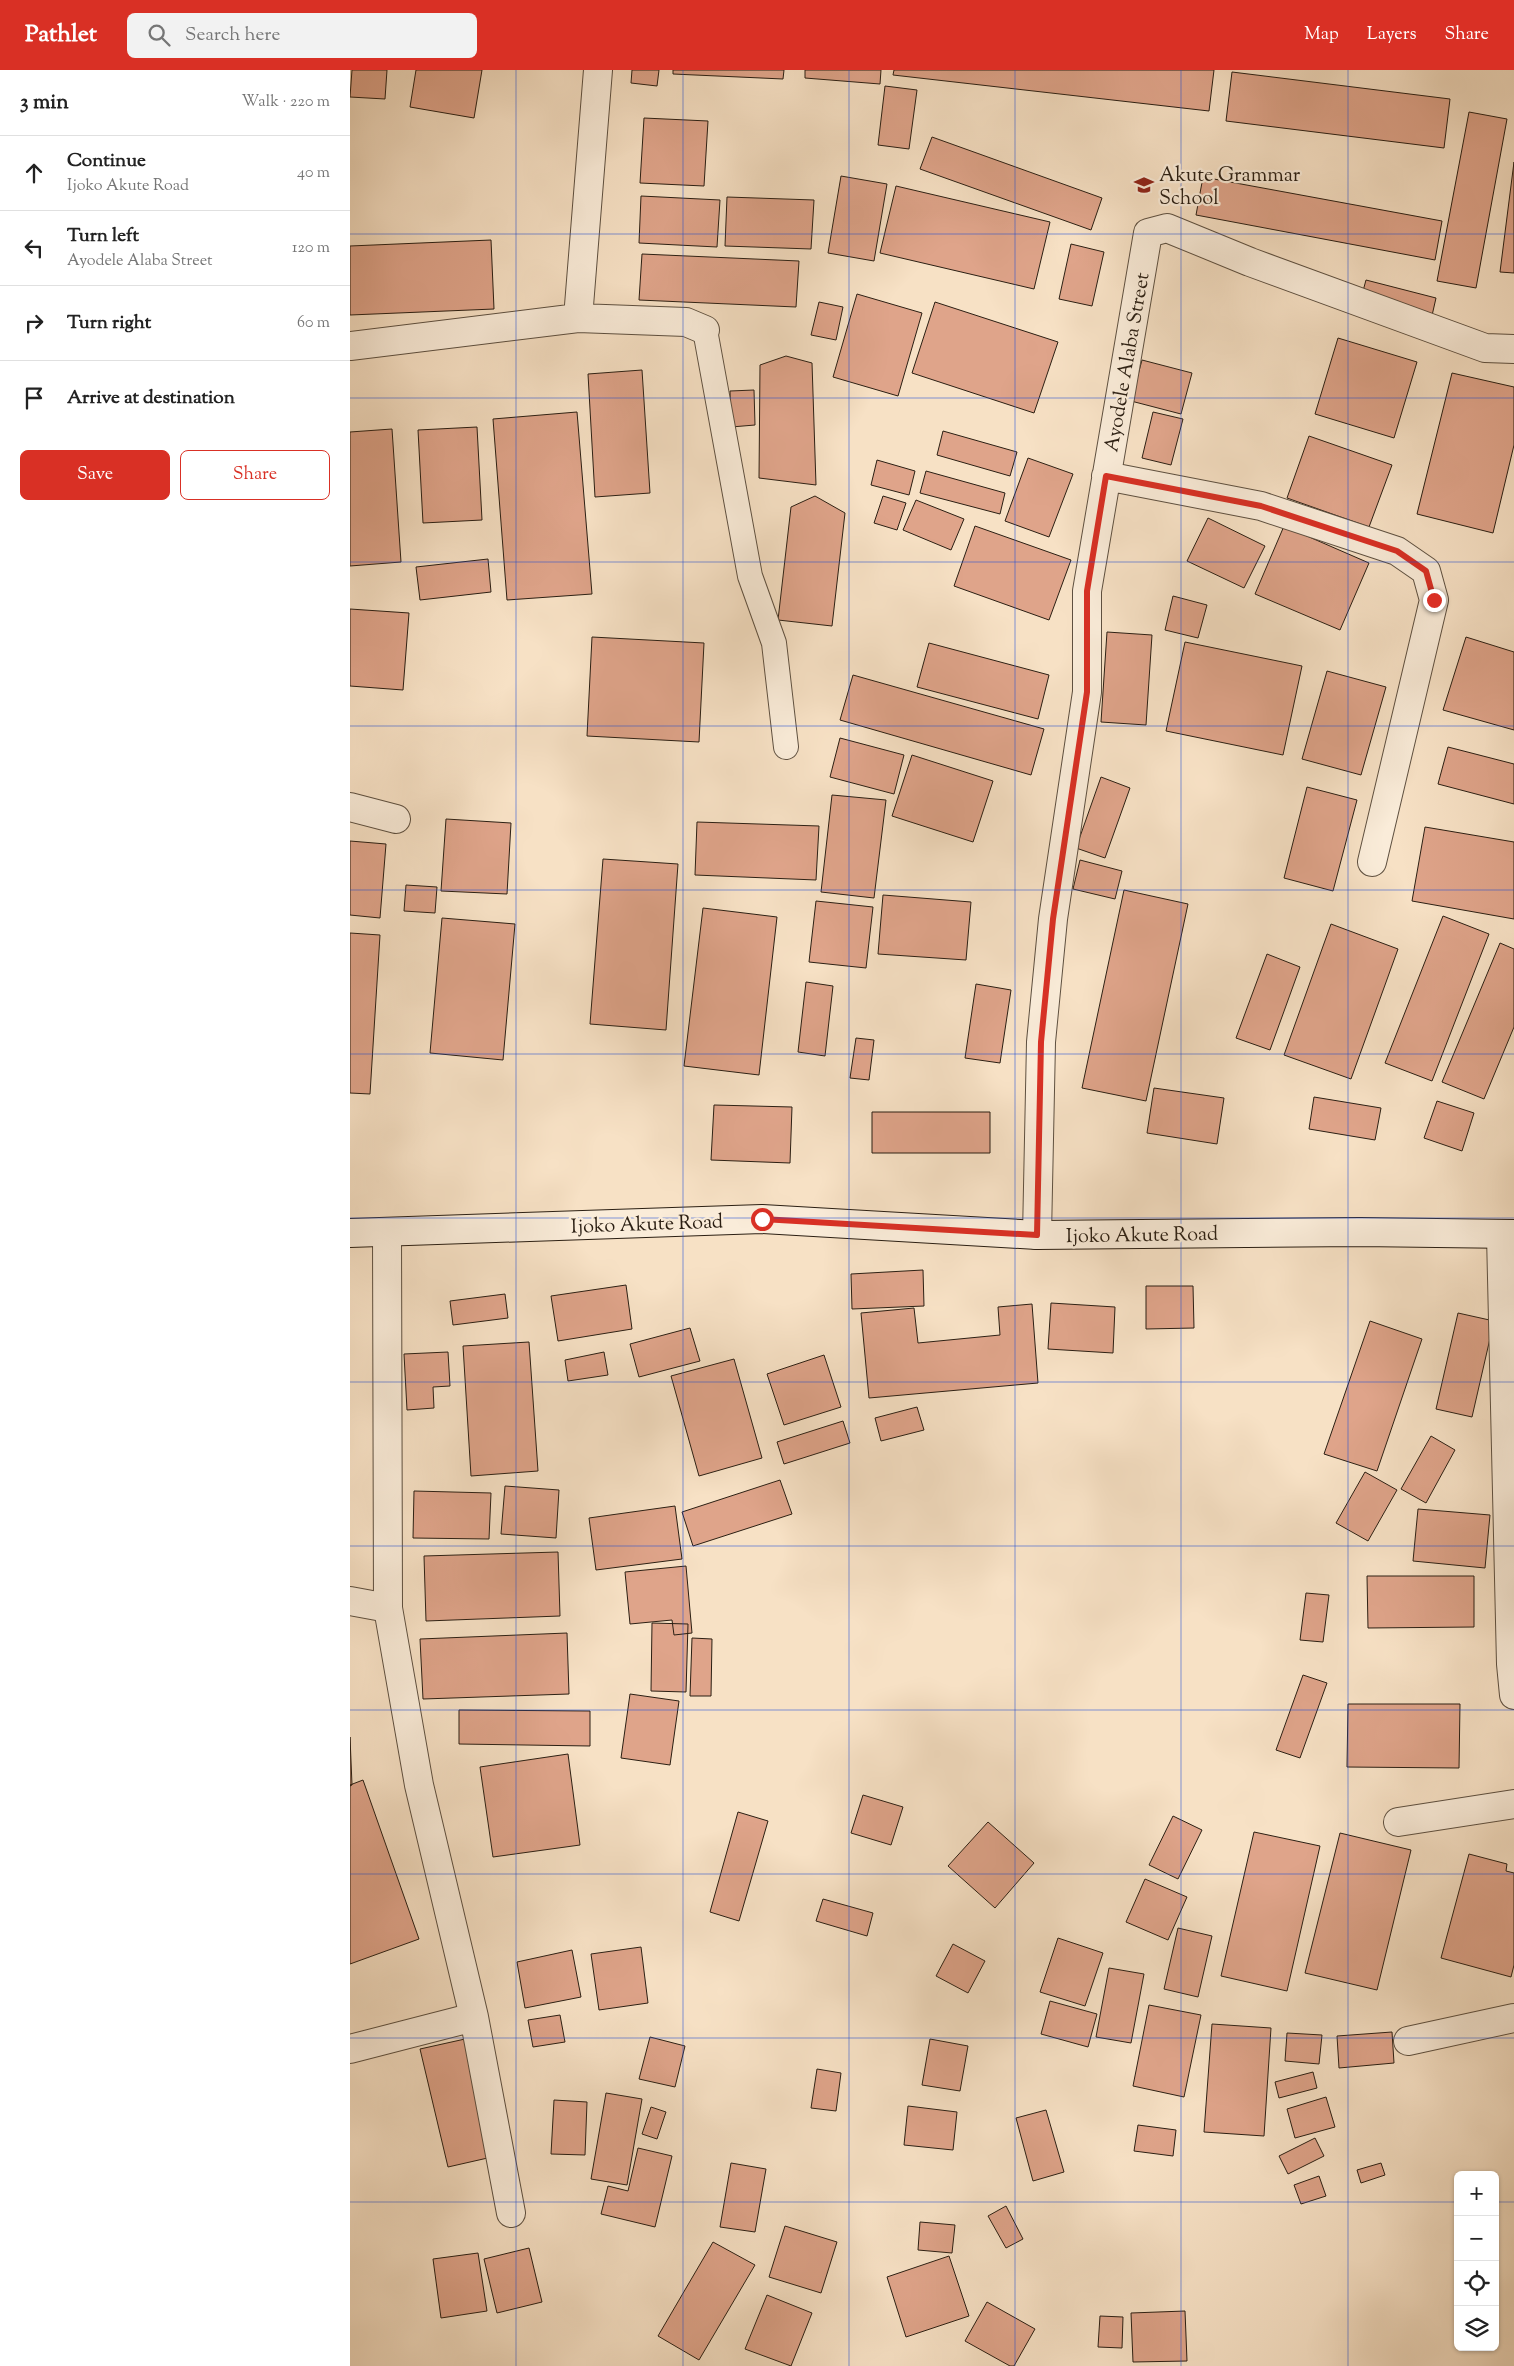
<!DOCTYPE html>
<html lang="en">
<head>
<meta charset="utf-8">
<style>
	body { margin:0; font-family:"Sorts Mill Goudy",serif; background:#f2f2f2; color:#222 }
	.controls { position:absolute; right:15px; bottom:15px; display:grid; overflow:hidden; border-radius:8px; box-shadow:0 1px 4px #0004 }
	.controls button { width:45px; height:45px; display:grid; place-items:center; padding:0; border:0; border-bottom:1px solid #e0e0e0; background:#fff; color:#222; font:25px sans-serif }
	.stop { position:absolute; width:15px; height:15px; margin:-11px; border:4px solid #d93025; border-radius:50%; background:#fff }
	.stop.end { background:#d93025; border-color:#fff; box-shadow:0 1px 5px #0008 }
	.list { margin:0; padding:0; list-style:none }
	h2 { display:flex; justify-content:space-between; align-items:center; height:65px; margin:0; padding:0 20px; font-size:21px }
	h2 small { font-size:16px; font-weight:400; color:#767676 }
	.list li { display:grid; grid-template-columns:32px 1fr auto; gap:15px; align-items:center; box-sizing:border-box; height:75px; padding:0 20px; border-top:1px solid #e0e0e0 }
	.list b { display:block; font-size:19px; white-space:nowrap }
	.list p { margin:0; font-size:16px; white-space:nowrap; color:#767676 }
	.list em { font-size:16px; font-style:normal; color:#767676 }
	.actions { display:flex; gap:10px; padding:15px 20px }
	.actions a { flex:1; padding:11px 0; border:1px solid #d93025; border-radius:8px; text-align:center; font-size:18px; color:#d93025 }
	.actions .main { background:#d93025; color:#fff }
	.icon { flex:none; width:28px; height:28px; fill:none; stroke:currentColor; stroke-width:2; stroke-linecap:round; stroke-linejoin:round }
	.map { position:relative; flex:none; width:1164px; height:2296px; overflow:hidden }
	header { display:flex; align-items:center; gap:30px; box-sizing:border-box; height:70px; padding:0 25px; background:#d93025; color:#fff }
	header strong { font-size:24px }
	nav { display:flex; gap:28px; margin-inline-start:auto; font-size:18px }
	.search { width:350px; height:45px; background:#f2f2f2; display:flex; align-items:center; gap:12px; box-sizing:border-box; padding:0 18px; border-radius:8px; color:#767676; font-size:19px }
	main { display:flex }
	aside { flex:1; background:#fff }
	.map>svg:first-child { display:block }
</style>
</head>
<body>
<header>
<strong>Pathlet</strong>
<div class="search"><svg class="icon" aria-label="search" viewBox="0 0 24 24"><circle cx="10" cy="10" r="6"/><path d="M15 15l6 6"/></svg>Search here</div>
<nav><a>Map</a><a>Layers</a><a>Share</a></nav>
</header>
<main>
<aside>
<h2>3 min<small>Walk · 220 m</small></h2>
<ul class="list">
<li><svg class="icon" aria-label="ahead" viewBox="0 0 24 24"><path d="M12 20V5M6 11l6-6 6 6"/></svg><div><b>Continue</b><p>Ijoko Akute Road</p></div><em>40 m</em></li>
<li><svg class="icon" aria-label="left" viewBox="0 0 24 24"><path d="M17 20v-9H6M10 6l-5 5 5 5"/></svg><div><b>Turn left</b><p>Ayodele Alaba Street</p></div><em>120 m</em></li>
<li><svg class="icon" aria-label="right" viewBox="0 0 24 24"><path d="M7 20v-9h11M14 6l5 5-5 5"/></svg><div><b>Turn right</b></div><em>60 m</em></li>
<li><svg class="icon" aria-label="arrive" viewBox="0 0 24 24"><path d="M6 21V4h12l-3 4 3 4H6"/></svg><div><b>Arrive at destination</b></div></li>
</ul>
<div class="actions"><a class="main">Save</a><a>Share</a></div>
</aside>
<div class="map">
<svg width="1164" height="2296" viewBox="0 0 1164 2296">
	<rect width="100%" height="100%" fill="#f7e1c5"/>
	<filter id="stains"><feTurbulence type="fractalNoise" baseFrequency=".004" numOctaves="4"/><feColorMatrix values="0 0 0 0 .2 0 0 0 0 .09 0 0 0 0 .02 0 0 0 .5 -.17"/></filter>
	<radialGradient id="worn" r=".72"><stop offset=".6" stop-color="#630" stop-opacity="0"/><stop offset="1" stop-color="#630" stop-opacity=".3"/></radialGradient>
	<!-- building -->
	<path fill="#dfa48a" stroke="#2b1f13" d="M2,0h35l-2,29 -35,-2z
		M66,0h66l-8,48 -64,-11z
		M282,0h27l-2,16 -26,-3z
		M323,0h111l-1,9 -110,-5z
		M455,0h76l-1,14 -75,-6z
		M544,0h320l-5,41 -316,-36z
		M882,2l218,27 -6,49 -218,-27z
		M535,16l32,4 -8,59 -31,-4z
		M1119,42l38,7 -31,169 -39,-7z
		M294,48l64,3 -4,65 -64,-3z
		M582,67l170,61 -11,32 -171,-61z
		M1164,92v111l-14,-1z
		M491,106l46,8 -13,77 -46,-8z
		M853,107l239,44 -7,39 -239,-45z
		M546,116l154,36 -16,67 -154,-36z
		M291,126l79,4 -3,47 -78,-4z
		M377,127l87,3 -3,49 -86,-3z
		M141,170l3,69 -144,6v-69z
		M721,174l33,8 -12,54 -33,-7z
		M292,184l157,7 -3,46 -157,-7z
		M1016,210l70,18 -5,22 -71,-18z
		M507,224l65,19 -24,83 -65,-19z
		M469,232l24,5 -7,33 -25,-5z
		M585,232l123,40 -24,71 -122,-40z
		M988,268l79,24 -23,76 -79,-24z
		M436,286l26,7 4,122 -57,-7 1,-113z
		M792,290l50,13 -11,41 -50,-13z
		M292,300l8,123 -55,4 -7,-123z
		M1102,303l62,14v58l-21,88 -76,-19z
		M404,320l1,35 -24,2 -1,-36z
		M227,342l15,182 -85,6 -14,-181z
		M803,342l30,7 -12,46 -29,-7z
		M127,357l5,93 -59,3 -5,-93z
		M42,359l9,133 -51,4v-134z
		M593,361l74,21 -7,24 -73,-21z
		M959,366l83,29 -23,62 -82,-29z
		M678,388l45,16 -24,63 -44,-16z
		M527,390l38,11 -6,24 -38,-10z
		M576,401l79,22 -5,21 -80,-21z
		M465,426l30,17 -13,113 -54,-6 13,-113z
		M533,426l23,7 -9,27 -23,-7z
		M566,430l48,19 -13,31 -48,-20z
		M858,448l57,28 -21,42 -57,-27z
		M625,456l96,34 -22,60 -95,-34z
		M934,456l85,37 -29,67 -85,-36z
		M138,489l3,33 -71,8 -4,-33z
		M823,526l34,9 -9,33 -33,-8z
		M0,539l59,4 -6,77 -53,-4z
		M757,562l45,3 -6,90 -45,-3z
		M242,567l112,6 -5,99 -112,-6z
		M1116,567l48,15v78l-71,-20z
		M835,572l117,24 -19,89 -117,-24z
		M579,573l120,32 -11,44 -121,-32z
		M977,601l59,16 -25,88 -59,-16z
		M503,605l191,54 -13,46 -191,-55z
		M490,668l64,17 -10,39 -64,-17z
		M1098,677l66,17v40l-76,-20z
		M562,685l81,26 -20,61 -81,-26z
		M751,707l29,11 -25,70 -29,-10z
		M957,717l50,13 -24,91 -49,-13z
		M482,725l54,5 -12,98 -53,-6z
		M96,749l65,4 -4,71 -66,-3z
		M347,752l122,4 -3,54 -121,-5z
		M1075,757l89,15v77l-102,-18z
		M0,771l36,3 -6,74 -30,-3z
		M253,789l75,5 -12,166 -76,-6z
		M730,790l42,11 -7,28 -42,-10z
		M56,815l31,2 -2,26 -31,-2z
		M774,820l64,14 -42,197 -64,-13z
		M533,825l88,7 -5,58 -88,-6z
		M466,831l57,6 -7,61 -57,-6z
		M353,838l74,9 -18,158 -75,-9z
		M1093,846l46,18 -57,147 -47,-18z
		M92,848l73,6 -12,136 -73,-7z
		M981,854l67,25 -47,130 -67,-24z
		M0,863l30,2 -10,159 -20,-1z
		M1150,873l14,6v78l-30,72 -42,-17z
		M917,884l33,13 -30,83 -34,-12z
		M456,912l27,4 -8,70 -27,-4z
		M626,914l35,6 -11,73 -35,-5z
		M506,968l18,2 -5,40 -19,-2z
		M804,1018l70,10 -7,46 -70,-11z
		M964,1027l67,11 -6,32 -66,-11z
		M1087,1031l37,12 -12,38 -38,-13z
		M364,1035l78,2 -2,56 -79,-3z
		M522,1042h118v41h-118z
		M573,1200l1,36 -72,3 -1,-35z
		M276,1215l6,44 -74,12 -7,-45z
		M796,1216h47l1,42 -48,1z
		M155,1224l3,24 -55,7 -3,-24z
		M701,1233l64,4 -2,46 -65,-4z
		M682,1234l6,79 -169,15 -8,-85 53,-5 4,35 82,-8 -2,-28z
		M1108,1243l36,8 -22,96 -36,-8z
		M1020,1251l52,18 -45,132 -53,-17z
		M340,1258l10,33 -61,16 -9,-33z
		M179,1272l9,129 -67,5 -8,-130z
		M98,1282l2,34 -17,1 1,21 -27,2 -3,-56z
		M254,1282l4,23 -40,6 -3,-21z
		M474,1285l17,52 -57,18 -17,-51z
		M384,1289l28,99 -63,18 -28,-100z
		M567,1337l7,23 -43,11 -6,-23z
		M493,1351l7,22 -66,21 -7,-22z
		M1081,1366l24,14 -29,53 -25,-14z
		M1015,1402l32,18 -29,51 -32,-18z
		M430,1410l12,34 -99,32 -11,-34z
		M155,1416l54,4 -3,48 -55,-4z
		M64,1421l77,2 -2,46 -76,-1z
		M325,1436l7,53 -86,11 -7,-52z
		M1068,1439l72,6 -5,53 -72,-7z
		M208,1482l2,64 -134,5 -2,-65z
		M336,1496l6,67 -18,2 -2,-15 -42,4 -5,-52z
		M1017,1506h107v51l-106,1z
		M956,1523l23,2 -6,47 -23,-2z
		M302,1553l36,1 -2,68 -35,-1z
		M217,1563l2,61 -146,5 -3,-60z
		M342,1568l20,1 -1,57h-21z
		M953,1605l24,8 -27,75 -24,-8z
		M280,1624l49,7 -9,64 -49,-7z
		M998,1634h112l-1,64 -112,-1z
		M109,1640l131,1v35l-131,-2z
		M0,1667l2,48 -2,1z
		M218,1684l12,91 -87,12 -13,-90z
		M13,1710l56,159 -69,25v-179z
		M513,1725l40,12 -12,38 -40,-12z
		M388,1742l30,9 -29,100 -29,-9z
		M823,1746l29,14 -24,49 -29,-14z
		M638,1752l46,41 -39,45 -47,-42z
		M904,1762l66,14 -33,145 -66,-15z
		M990,1763l71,17 -34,140 -72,-17z
		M1119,1784l38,10 -1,7 8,2v92l-3,12 -70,-19z
		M795,1809l42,18 -19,43 -42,-18z
		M473,1829l50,14 -6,23 -51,-15z
		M828,1858l34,8 -14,61 -34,-8z
		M708,1868l45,15 -18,53 -45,-14z
		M603,1874l32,17 -17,32 -32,-17z
		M291,1877l7,56 -49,7 -8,-56z
		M222,1880l9,47 -56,11 -8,-46z
		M759,1898l35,6 -13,69 -35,-6z
		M700,1931l47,13 -9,33 -47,-13z
		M799,1935l52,10 -17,82 -51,-11z
		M210,1945l5,27 -32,5 -5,-27z
		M862,1954l59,4 -7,108 -60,-4z
		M1042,1962l2,31 -55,5 -2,-32z
		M937,1963l35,2 -3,29 -34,-3z
		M300,1967l35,9 -10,41 -36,-8z
		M115,1969l27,118 -44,10 -28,-118z
		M580,1969l38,7 -8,45 -38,-6z
		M467,1999l24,4 -5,38 -25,-3z
		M963,2002l4,16 -38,10 -4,-16z
		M256,2023l36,6 -15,86 -36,-6z
		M976,2027l9,30 -40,11 -8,-29z
		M204,2030l33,2 -2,53 -34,-1z
		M558,2036l49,6 -4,38 -49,-5z
		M301,2037l15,5 -9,27 -15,-5z
		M696,2040l18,62 -31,9 -17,-63z
		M788,2055l38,5 -3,26 -39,-5z
		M965,2068l9,18 -36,18 -9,-18z
		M288,2078l34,8 -17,71 -54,-13 7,-28 20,5z
		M381,2093l35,6 -11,63 -35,-5z
		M1031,2093l4,12 -24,8 -4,-13z
		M969,2106l7,20 -25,8 -7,-19z
		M656,2136l17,33 -17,9 -18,-32z
		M570,2152l35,3 -3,28 -34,-3z
		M435,2156l52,16 -16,51 -52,-16z
		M363,2172l42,23 -56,95 -41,-24z
		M179,2178l13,54 -45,11 -13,-54z
		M128,2183l9,58 -46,7 -8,-59z
		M599,2186l20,60 -63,21 -19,-60z
		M417,2225l45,18 -21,53 -46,-17z
		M637,2232l48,27 -21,37h-4l-45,-25z
		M835,2241l2,50 -54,1 -2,-49z
		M750,2246l23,1 -1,31 -24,-1z"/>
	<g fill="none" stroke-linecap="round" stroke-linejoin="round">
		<defs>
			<path id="service" d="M355,260l45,246 24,67 12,104"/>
			<path id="minor" d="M228,248l20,-248
				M0,276l228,-28 108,4 19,8
				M756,406l155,30 136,45 29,20 8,29 -62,262
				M0,737l46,12
				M687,1165l4,-193 12,-123 34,-227v-101l61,-358 19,-5 83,34 235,86 29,1
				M1151,1165l10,429 3,31
				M0,1531l38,7
				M1048,1752l116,-18
				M124,1947l37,196
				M1058,1971l106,-23
				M0,1979l124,-32 -55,-232 -31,-177 -1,-375"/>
			<path id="secondary" d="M0,1163l412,-14 275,16 323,-3 154,2"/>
		</defs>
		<!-- service casing -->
		<use href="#service" stroke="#5e5040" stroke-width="26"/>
		<!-- minor casing -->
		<use href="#minor" stroke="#5e5040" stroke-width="30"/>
		<!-- secondary casing -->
		<use href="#secondary" stroke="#2b1f13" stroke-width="30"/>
		<!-- service -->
		<use href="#service" stroke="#faecd9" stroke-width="24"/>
		<!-- minor -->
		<use href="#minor" stroke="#faecd9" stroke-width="28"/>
		<!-- secondary -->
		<use href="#secondary" stroke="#faecd9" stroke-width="28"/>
	</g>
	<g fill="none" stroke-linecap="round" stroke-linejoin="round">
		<!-- route -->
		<path stroke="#d93025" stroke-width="6" d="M412,1149l275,16 4,-193 12,-123 34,-227v-101l19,-115 155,30 136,45 29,20 8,29"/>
	</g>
	<!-- grid -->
	<path fill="none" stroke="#1d4ed8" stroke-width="1" stroke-opacity="0.55" d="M166,0v2296M333,0v2296M499,0v2296M665,0v2296M831,0v2296M998,0v2296M0,164h1164M0,328h1164M0,492h1164M0,656h1164M0,820h1164M0,984h1164M0,1148h1164M0,1312h1164M0,1476h1164M0,1640h1164M0,1804h1164M0,1968h1164M0,2132h1108M1145,2132h19"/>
	<!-- icons -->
	<defs>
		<symbol id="school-bare" viewBox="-9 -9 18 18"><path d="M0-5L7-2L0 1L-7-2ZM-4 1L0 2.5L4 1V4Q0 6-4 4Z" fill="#8f2418" stroke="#faecd9" stroke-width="2.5" paint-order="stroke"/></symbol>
	</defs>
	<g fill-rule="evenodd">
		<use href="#school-bare" x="780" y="101" width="28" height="28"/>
	</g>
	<g text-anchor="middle" stroke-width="4.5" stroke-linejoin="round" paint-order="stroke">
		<!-- poi labels -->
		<g font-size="20" fill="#2b1f13" stroke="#faecd9" text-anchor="start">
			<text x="809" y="111">Akute Grammar<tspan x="809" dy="23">School</tspan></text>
		</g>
		<!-- street labels -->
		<g font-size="20" fill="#2b1f13" stroke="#faecd9">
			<text transform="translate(776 292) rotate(-80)" y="7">Ayodele Alaba Street</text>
			<text transform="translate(297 1153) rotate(-2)" y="7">Ijoko Akute Road</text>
			<text transform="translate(792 1164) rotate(-1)" y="7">Ijoko Akute Road</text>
		</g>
	</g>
	<rect width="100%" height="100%" filter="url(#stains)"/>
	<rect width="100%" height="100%" fill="url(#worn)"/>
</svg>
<div class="controls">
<button>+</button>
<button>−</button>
<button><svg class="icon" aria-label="locate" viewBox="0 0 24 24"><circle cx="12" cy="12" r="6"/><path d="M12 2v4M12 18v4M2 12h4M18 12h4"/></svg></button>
<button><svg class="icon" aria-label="layers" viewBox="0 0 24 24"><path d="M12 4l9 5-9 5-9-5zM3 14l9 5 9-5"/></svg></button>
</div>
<div class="stop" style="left:412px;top:1149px"></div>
<div class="stop end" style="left:1084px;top:530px"></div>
</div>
</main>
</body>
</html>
